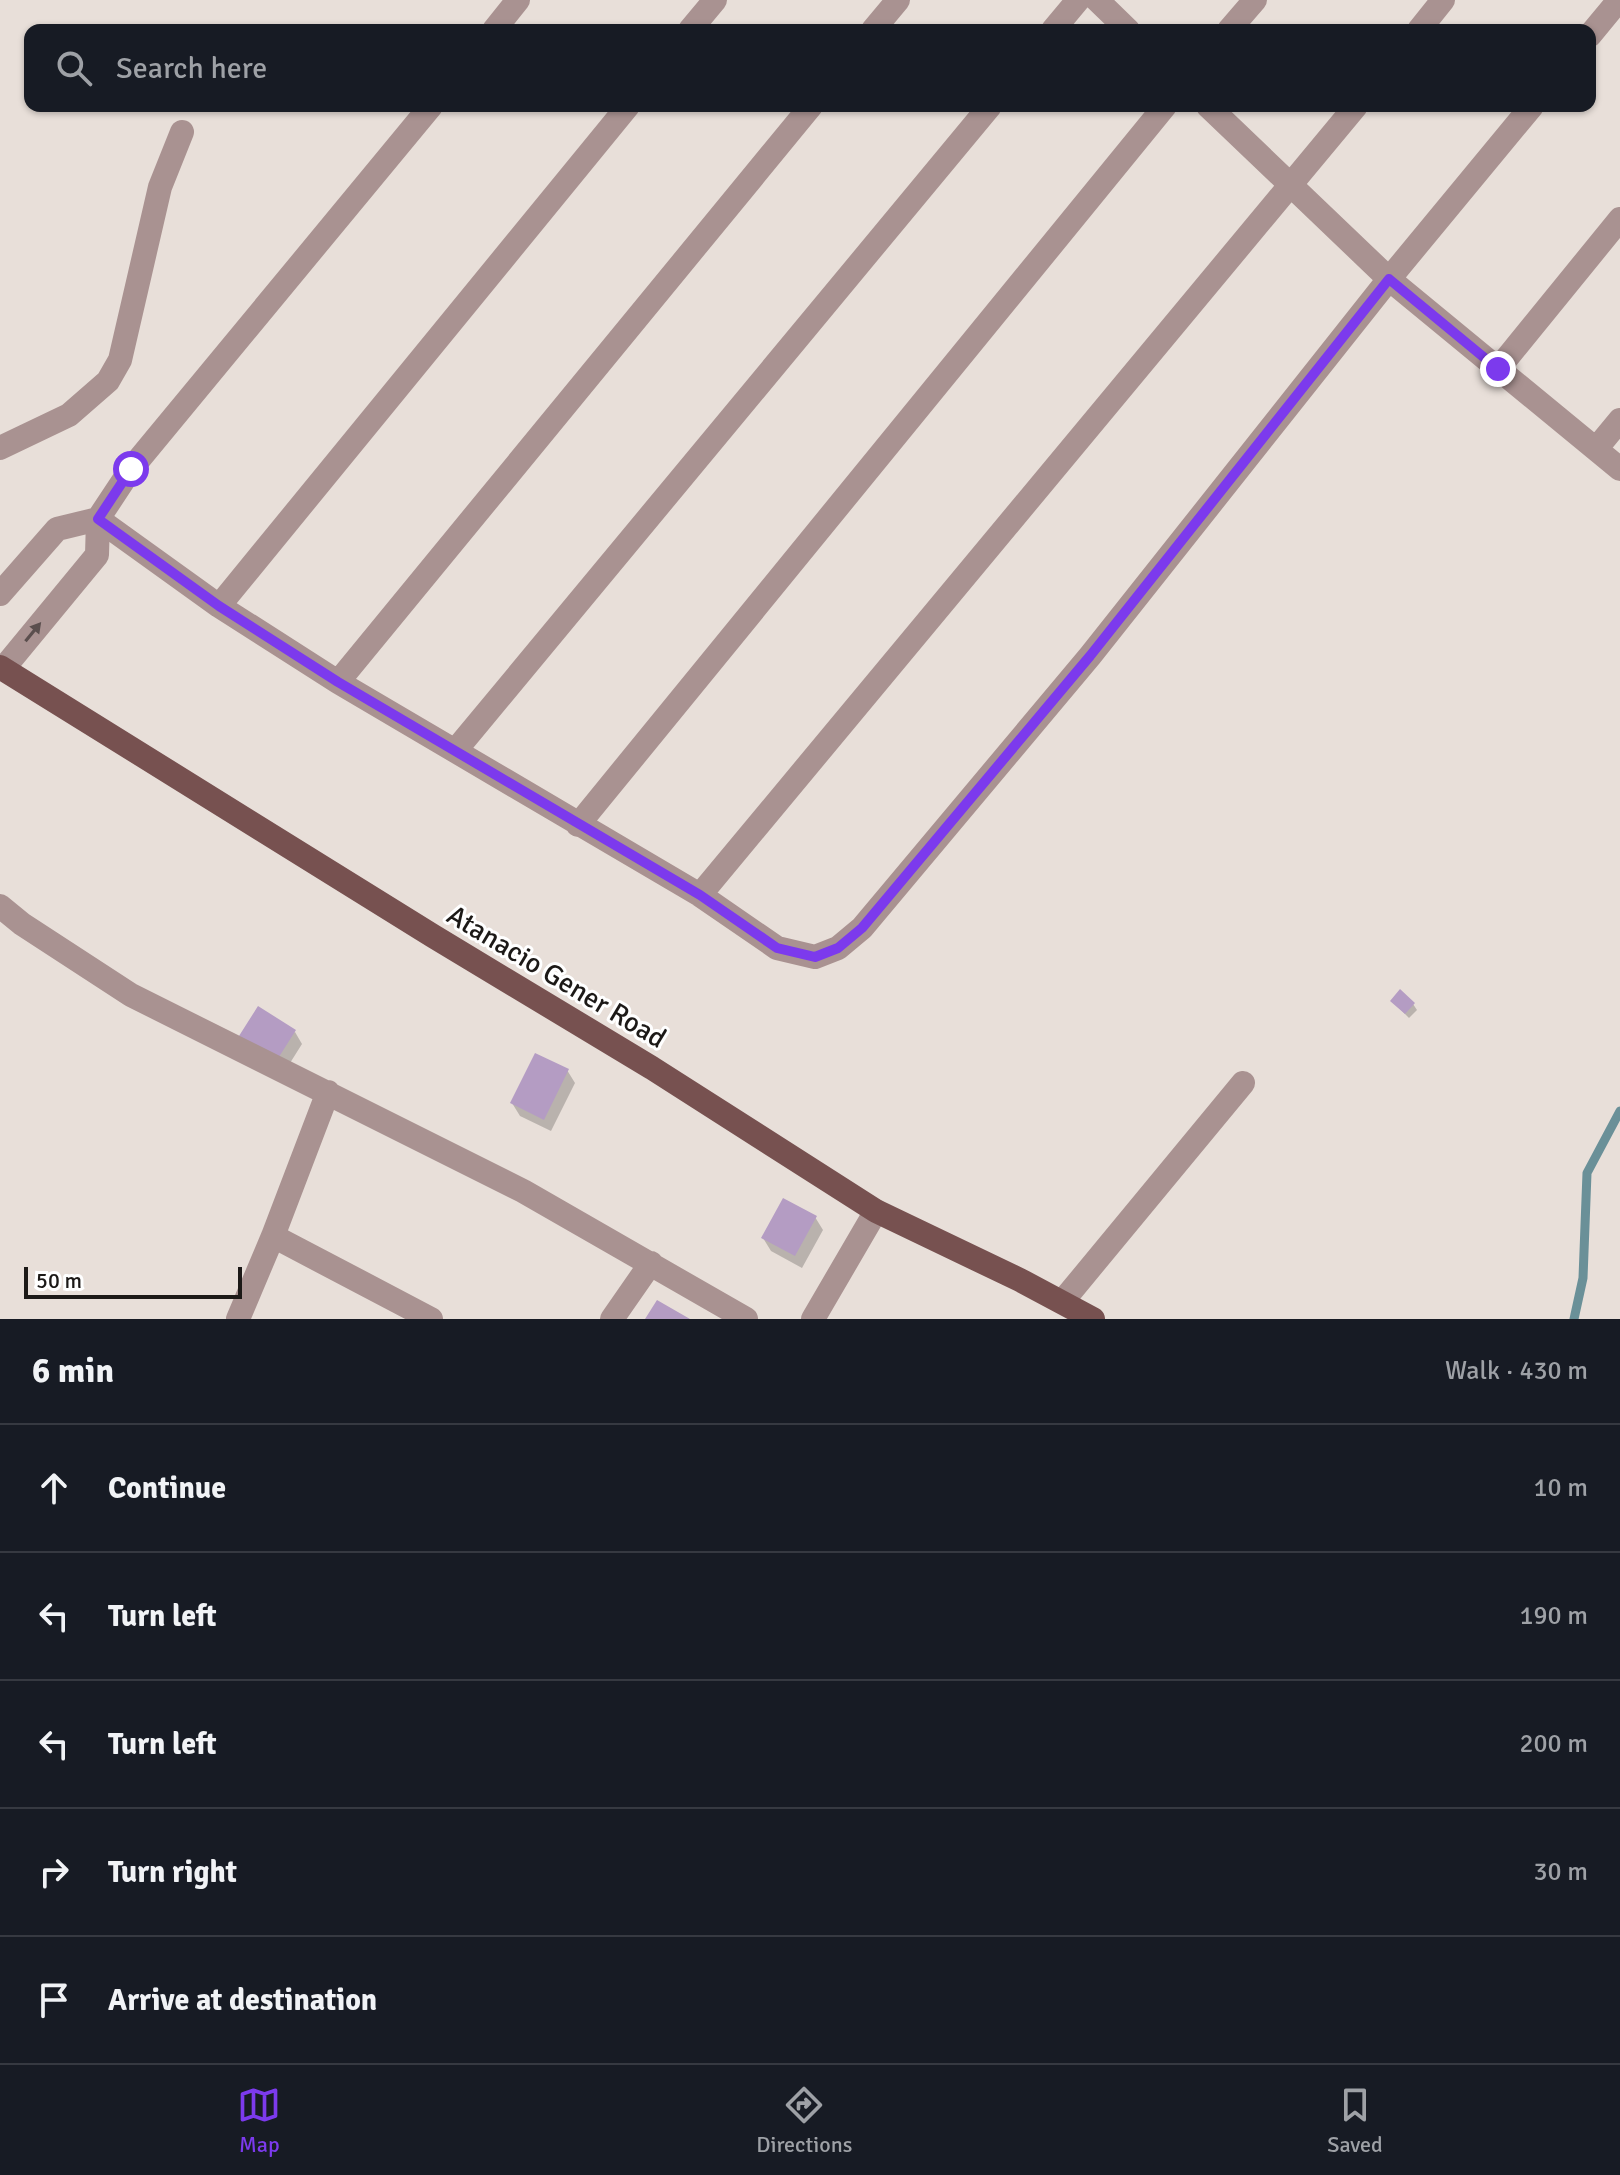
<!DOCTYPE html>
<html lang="en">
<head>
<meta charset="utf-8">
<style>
	body { margin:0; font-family:Signika,sans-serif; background:#242831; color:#f1f3f6 }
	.scale { position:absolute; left:24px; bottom:20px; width:218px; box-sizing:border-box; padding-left:8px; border:4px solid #1c1917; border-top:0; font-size:22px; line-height:28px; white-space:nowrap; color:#1c1917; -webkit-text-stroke:6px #fff; paint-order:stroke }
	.stop { position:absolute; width:24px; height:24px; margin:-18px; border:6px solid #7c3aed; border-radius:50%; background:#fff }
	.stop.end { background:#7c3aed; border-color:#fff; box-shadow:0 2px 8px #0008 }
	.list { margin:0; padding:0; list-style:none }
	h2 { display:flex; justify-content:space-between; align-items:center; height:104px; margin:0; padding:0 32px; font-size:34px }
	h2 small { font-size:26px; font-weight:400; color:#9ea1a6 }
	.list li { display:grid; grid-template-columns:52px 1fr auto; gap:24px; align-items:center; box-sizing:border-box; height:128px; padding:0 32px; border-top:2px solid #363941 }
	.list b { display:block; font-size:30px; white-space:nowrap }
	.list em { font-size:26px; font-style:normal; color:#9ea1a6 }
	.icon { flex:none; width:44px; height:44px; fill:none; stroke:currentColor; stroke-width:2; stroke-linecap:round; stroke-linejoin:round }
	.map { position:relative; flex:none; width:1620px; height:1319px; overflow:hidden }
	.search { position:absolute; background:#171b24; box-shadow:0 2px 6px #0004; left:24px; right:24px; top:24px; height:88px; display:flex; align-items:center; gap:20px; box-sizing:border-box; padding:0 28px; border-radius:16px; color:#9ea1a6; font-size:30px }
	.sheet { height:744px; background:#171b24 }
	nav { display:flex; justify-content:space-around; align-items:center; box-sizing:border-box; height:112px; border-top:2px solid #363941; background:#171b24; font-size:22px; color:#9ea1a6 }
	nav a { display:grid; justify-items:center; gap:4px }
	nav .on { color:#7c3aed }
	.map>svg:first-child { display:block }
</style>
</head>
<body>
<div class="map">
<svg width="1620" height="1319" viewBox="0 0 1620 1319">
	<rect width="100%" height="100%" fill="#e8dfd9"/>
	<!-- shadow -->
	<path fill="#0003" d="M1392,1001l21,3 4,6 -8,8z
		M295,1032l7,12 -17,27 -36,-22z
		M567,1070l8,13 -24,48 -31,-15 -8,-13z
		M815,1217l8,13 -21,38 -31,-17 -8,-13z"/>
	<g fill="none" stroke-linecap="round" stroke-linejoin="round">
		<!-- stream -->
		<path stroke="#6a9098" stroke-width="9" d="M1574,1319l9,-41 4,-105 33,-62"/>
	</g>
	<!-- building -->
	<path fill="#b49cc3" d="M1400,989l15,14 -10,11 -15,-13z
		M258,1006l38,24 -19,30 -38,-24z
		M535,1053l34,16 -25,51 -34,-17z
		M783,1198l34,18 -22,40 -34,-18z
		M657,1300l33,19h-45z"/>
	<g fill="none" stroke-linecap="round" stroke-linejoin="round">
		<!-- minor -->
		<path stroke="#a99291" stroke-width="24" d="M1097,0l31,30
			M494,30l24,-30
			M690,30l25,-30
			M873,30l25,-30
			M1053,30l25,-30
			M1229,30l26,-30
			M1419,30l24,-30
			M1590,35l29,-35
			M1208,106l181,173 231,190
			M1498,369l122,-150
			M0,448l69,-33 39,-34 12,-21 40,-173 22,-55
			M1596,449l24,-29
			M98,519l121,87 119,76 362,213 77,53 38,9 23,-9 24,-20 228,-272 299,-377 143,-173
			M0,594l57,-65 41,-10
			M219,606l409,-500
			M3,669l94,-114 1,-36 33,-50 300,-363
			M338,682l473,-576
			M455,751l535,-645
			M578,825l587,-719
			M700,895l656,-789
			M0,906l22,18 109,71 392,196 223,128
			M273,1236l158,83
			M1062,1302l181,-219
			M238,1319l35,-83 55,-144
			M612,1319l39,-56
			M813,1319l63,-108"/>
		<!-- major -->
		<path stroke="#775150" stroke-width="24" d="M0,667l433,269 219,132 224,143 144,69 73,39"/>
	</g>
	<!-- one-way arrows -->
	<defs><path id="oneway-solid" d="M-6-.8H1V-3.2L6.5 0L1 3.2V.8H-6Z" transform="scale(2)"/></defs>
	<use fill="#5b4f4e" href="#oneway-solid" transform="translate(33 632) rotate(-51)"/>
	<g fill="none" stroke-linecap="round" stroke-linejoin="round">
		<!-- route -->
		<path stroke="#7c3aed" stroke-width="10" d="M131,469l-33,50 121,87 119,76 362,213 77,53 38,9 23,-9 24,-20 228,-272 299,-377 109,90"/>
	</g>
	<g text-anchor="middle" stroke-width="6" stroke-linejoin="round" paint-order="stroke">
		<!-- street labels -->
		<g font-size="28" fill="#1c1917" stroke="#fff">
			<text transform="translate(557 976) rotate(31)" y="10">Atanacio Gener Road</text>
		</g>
	</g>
</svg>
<div class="scale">50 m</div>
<div class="stop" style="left:131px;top:469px"></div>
<div class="stop end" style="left:1498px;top:369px"></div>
<div class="search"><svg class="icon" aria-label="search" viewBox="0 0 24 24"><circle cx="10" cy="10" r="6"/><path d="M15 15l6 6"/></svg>Search here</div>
</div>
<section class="sheet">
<h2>6 min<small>Walk · 430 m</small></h2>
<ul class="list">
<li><svg class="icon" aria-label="ahead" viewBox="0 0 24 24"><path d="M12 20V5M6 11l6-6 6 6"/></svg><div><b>Continue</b></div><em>10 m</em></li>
<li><svg class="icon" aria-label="left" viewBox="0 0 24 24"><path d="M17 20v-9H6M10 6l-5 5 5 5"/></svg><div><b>Turn left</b></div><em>190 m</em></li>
<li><svg class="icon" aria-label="left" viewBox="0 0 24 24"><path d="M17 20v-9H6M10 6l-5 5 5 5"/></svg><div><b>Turn left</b></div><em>200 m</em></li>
<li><svg class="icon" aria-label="right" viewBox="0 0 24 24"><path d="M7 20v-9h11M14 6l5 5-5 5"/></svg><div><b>Turn right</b></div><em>30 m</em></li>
<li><svg class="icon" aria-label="arrive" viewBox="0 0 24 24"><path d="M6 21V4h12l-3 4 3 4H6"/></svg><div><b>Arrive at destination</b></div></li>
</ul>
</section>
<nav>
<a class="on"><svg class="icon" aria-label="map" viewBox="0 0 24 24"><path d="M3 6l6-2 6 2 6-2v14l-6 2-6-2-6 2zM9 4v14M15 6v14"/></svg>Map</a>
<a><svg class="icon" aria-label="directions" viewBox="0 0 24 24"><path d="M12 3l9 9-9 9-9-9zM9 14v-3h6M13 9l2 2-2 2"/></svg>Directions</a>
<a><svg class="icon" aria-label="saved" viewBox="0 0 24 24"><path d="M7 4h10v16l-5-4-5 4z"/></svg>Saved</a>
</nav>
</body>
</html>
